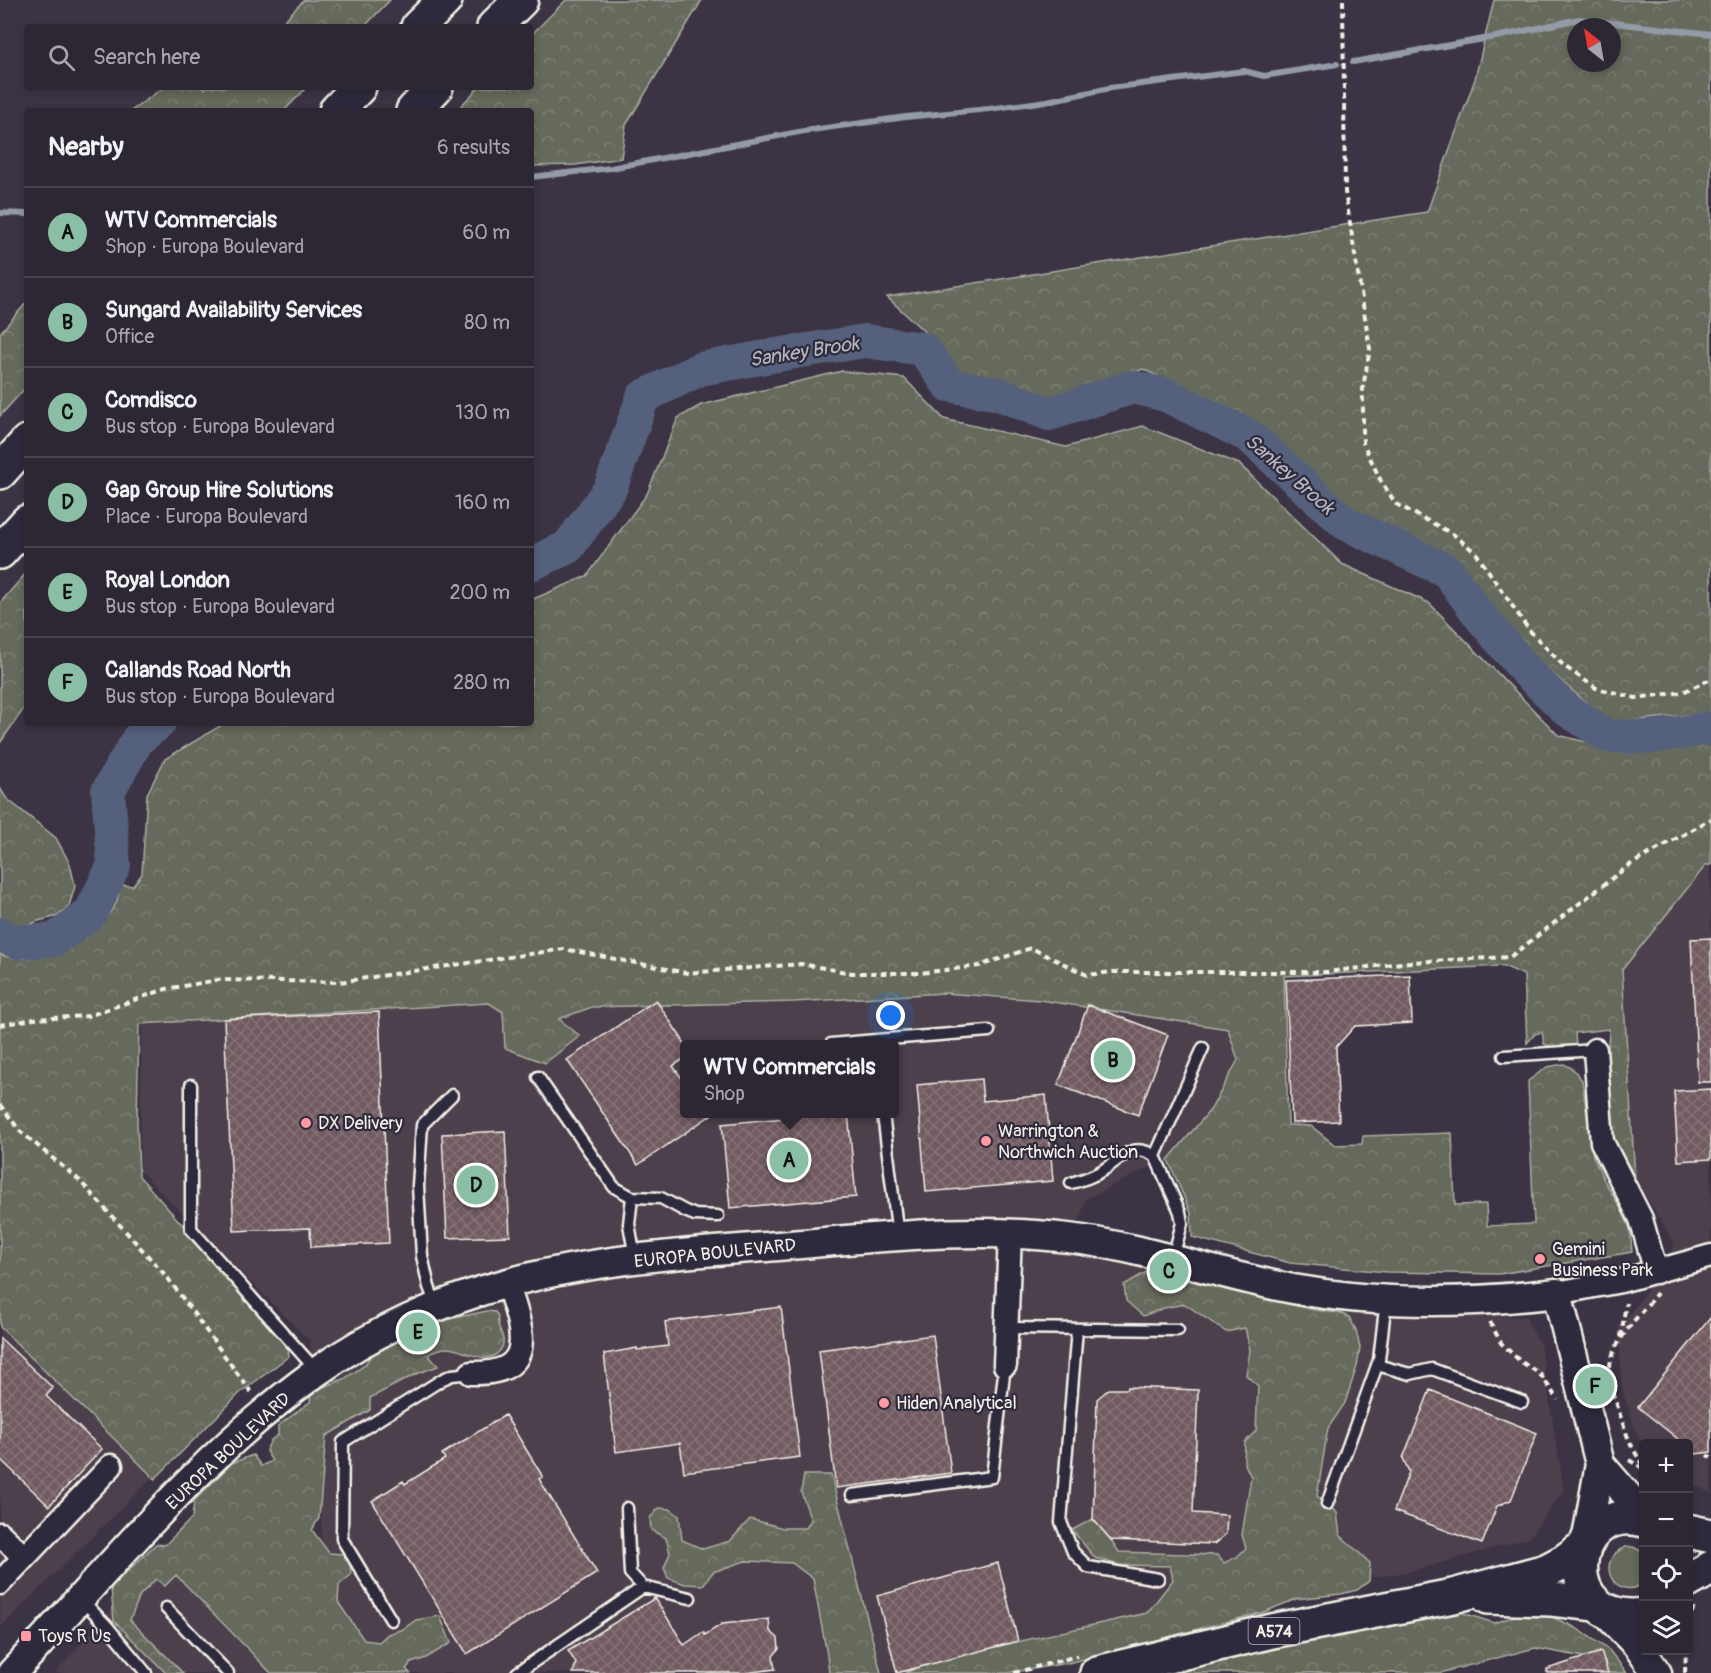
<!DOCTYPE html>
<html lang="en">
<head>
<meta charset="utf-8">
<style>
	body { margin:0; font-family:Pangolin,sans-serif; background:#39333f; color:#f1f3f6 }
	.controls { position:absolute; right:18px; bottom:18px; display:grid; overflow:hidden; border-radius:6px; box-shadow:0 3px 9px #0003 }
	.controls button { width:54px; height:54px; display:grid; place-items:center; padding:0; border:0; border-bottom:2px solid #48444e; background:#2d2733; color:#f1f3f6; font:30px sans-serif }
	.compass { position:absolute; left:1567px; top:18px; width:54px; height:54px; border-radius:50%; background:#2d2733; box-shadow:0 3px 9px #0003; rotate:329deg }
	.you { position:absolute; left:891px; top:1016px; width:21px; height:21px; margin:-15px; border:4px solid #fff; border-radius:50%; background:#1a73e8; box-shadow:0 0 0 9px #1a73e833 }
	.badge { display:grid; place-items:center; width:39px; height:39px; border-radius:50%; background:#8abfa5; color:#111; font-size:20px; font-weight:700 }
	.pin { position:absolute; translate:-50% -50%; border:3px solid #fff; box-shadow:0 2px 6px #0006 }
	.popup { position:absolute; left:680px; top:1040px; width:219px; height:78px; box-sizing:border-box; display:grid; place-content:center; border-radius:6px; background:#2d2733; filter:drop-shadow(0 2px 4px #0005); font-size:20px; white-space:nowrap; color:#a7a5ac }
	.popup b { font-size:22px; color:#f1f3f6 }
	.popup::after { content:''; position:absolute; left:50%; top:100%; margin-left:-12px; border:12px solid transparent; border-top-color:#2d2733 }
	.list { margin:0; padding:0; list-style:none }
	h2 { display:flex; justify-content:space-between; align-items:center; height:78px; margin:0; padding:0 24px; font-size:26px }
	h2 small { font-size:20px; font-weight:400; color:#a7a5ac }
	.list li { display:grid; grid-template-columns:39px 1fr auto; gap:18px; align-items:center; box-sizing:border-box; height:90px; padding:0 24px; border-top:2px solid #48444e }
	.list b { display:block; font-size:22px; white-space:nowrap }
	.list p { margin:0; font-size:20px; white-space:nowrap; color:#a7a5ac }
	.list em { font-size:20px; font-style:normal; color:#a7a5ac }
	.icon { flex:none; width:33px; height:33px; fill:none; stroke:currentColor; stroke-width:2; stroke-linecap:round; stroke-linejoin:round }
	.map { position:relative; flex:none; width:1711px; height:1673px; overflow:hidden }
	.search { position:absolute; background:#2d2733; box-shadow:0 3px 9px #0003; left:24px; top:24px; width:510px; height:66px; display:flex; align-items:center; gap:15px; box-sizing:border-box; padding:0 21px; border-radius:6px; color:#a7a5ac; font-size:22px }
	.panel { position:absolute; background:#2d2733; box-shadow:0 3px 9px #0003; left:24px; top:108px; width:510px; height:618px; border-radius:6px }
	.map>svg:first-child { display:block }
</style>
</head>
<body>
<div class="map">
<svg width="1711" height="1673" viewBox="0 0 1711 1673">
	<defs>
		<pattern id="forest-crowns" width="20" height="18" patternUnits="userSpaceOnUse" patternTransform="scale(1.5)"><rect width="20" height="18" fill="#656a5c"/><path d="M2 6a3 3 0 1 1 6 0M12 15a3 3 0 1 1 6 0" fill="none" stroke="#7c8073"/></pattern>
		<pattern id="building-cross-hatch" width="8" height="8" patternUnits="userSpaceOnUse" patternTransform="scale(1.5)"><rect width="8" height="8" fill="#715a60"/><path d="M0 0l8 8M0 8l8-8" fill="none" stroke="#867277"/></pattern>
	</defs>
	<rect width="100%" height="100%" fill="#3c3444"/>
	<filter id="ink" filterUnits="userSpaceOnUse"><feTurbulence type="fractalNoise" baseFrequency=".0167" numOctaves="2"/><feDisplacementMap in="SourceGraphic" scale="12" xChannelSelector="R" yChannelSelector="G"/><feConvolveMatrix kernelMatrix="1 2 1 2 8 2 1 2 1" color-interpolation-filters="sRGB"/></filter>
	<g filter="url(#ink)">
		<!-- built -->
		<path fill="#4c3f4c" fill-rule="evenodd" d="M1711,860v633l-22,-10 -1,-39h-44l-1,7 -21,-61 -3,-61 26,-36 30,-48 -40,-67 -13,-209 82,-108z
			M985,978l233,16 20,66 -27,49 -39,47 -86,43 -16,52 274,60 181,6 15,27 24,146 -35,48 -120,34 -144,20 -332,81h-544l-65,-77 -6,-162 -8,-93 -170,-170 2,-159zM684,1044h210v70h-210z
			M0,1322l155,153 -155,153z
			M168,1546l121,127h-234z"/>
		<!-- grass -->
		<path fill="#656a5c" stroke="#acaea2" stroke-width="1.5" d="M1626,1547h7l10,5v32c-30,18 -50,-25 -17,-37z"/>
		<!-- forest -->
		<path fill="url(#forest-crowns)" stroke="#acaea2" stroke-width="1.5" fill-rule="evenodd" d="M304,0h86l-26,27h-86z
			M566,0h136l-76,125 -5,33 -46,7 -44,1v-55h-75l23,-24h52v-52z
			M1494,0h217v711l-5,2 -96,10 -85,-73 -69,-88 -109,-54 -92,-85 -112,-54 -93,29 -96,-28 -25,-34 -42,-39 540,-85 48,-133zM1576,27h36v36h-36z
			M164,87h37l4,2 3,-2h99l-23,24h-153z
			M27,302v84l-27,30v-83z
			M842,371l62,7 40,41 122,28 77,-21 96,38 103,100 87,39 129,132 24,6 67,1 62,-15v138h-5l-84,105 13,208 -21,-40 -8,-51 3,-58 -34,4 1,14h-24l-8,-3 -2,-12 -7,2 -8,9 -3,-68 -20,-9 -220,10 4,149 23,1 24,19 27,-1 1,-8 89,-3 3,72 31,-1 1,22 47,-2 -6,-143 19,-14 17,-3 9,5 9,11 11,76 12,26 15,25 10,21 2,24 -133,22 -112,-2 -97,-9 -98,-26 -1,-24 -23,-53 43,-51 27,-49 -10,-31 -188,-29 -96,-7 -150,9 -202,5 -33,12 21,17 -35,27 -40,-15 -2,-36 -14,-9 -350,21 -2,95 2,57 148,167 2,13 -49,37 -85,86 -155,-152v-373c35,17 100,-19 116,-51 2,-5 3,-13 4,-18l13,1 9,-12 5,-80 18,-35 60,-36h306v-123l56,-24 60,-82 31,-76 23,-13z
			M27,572v132l-27,39v-140z
			M0,788l6,10 50,40 14,26 5,22 -6,20 -11,10 -20,5 -24,11 -14,-7z
			M1148,1271l167,39 24,3 10,4 7,13 4,18 -3,18 -12,37 -17,25 -11,68 20,17 3,22 30,28 -1,18 -12,9 -16,4 -45,5 -32,13 -196,51 -61,10h-102l27,-12 215,-48 26,-33 -3,-14 -51,-1 -24,-7 -23,-28 21,-11 18,21 8,12 98,3 7,8 13,-6 9,-9 -4,-13 9,-58 -7,-15 1,-20 11,-11 2,-45 -12,-11 4,-25 -5,-22 -19,4 -41,-28 -21,4 -21,8 -17,-15 -2,-16z
			M487,1311l8,1 3,4c-3,11 9,21 4,31 -12,24 -39,0 -56,1 -7,0 -12,3 -18,7l10,11 -22,8 -46,24v12l-44,26 -7,82 -7,12 17,23 14,1 7,9 1,12 -12,10 -1,17 26,38 15,2 9,-8 15,-5 13,-9 24,-4 11,27 -25,15 -15,5 -5,6 4,4h-139l-95,-98 -11,11 -9,-7 -16,16 -10,25 53,53h-17l-52,-52 -3,-34 45,-43 9,1 27,-27 2,-17 38,-38 21,-8 8,11 11,-5 -6,-10 5,-11 7,-5v-9l32,-24 1,-10 33,-13 21,-14 7,-12 39,-21 30,-11z
			M804,1475h27l50,198h-52l-2,-18 -14,-76 -21,-16 -47,-2 -32,11 -10,13 -18,-1 -17,-6 -4,-10 6,-15 -4,-15 -15,-8 -1,-12 9,-10 11,1 9,7 3,24 21,9 27,-8 20,-22 33,9h23l5,-8 -10,-28z
			M1448,1608l46,15 41,-14 41,19 33,22 18,23h-20l-2,-12 -70,-13 -95,25h-286l241,-58 37,5z"/>
		<g fill="none" stroke-linecap="round" stroke-linejoin="round">
			<!-- stream -->
			<path stroke="#949ba8" stroke-width="6" d="M1353,62l148,-26 78,-17 132,15
				M531,177l80,-9 193,-37 102,-14 83,-8 58,-8 63,-13 134,-17 20,5 73,-12
				M0,213l27,1"/>
			<!-- river -->
			<path stroke="#54617d" stroke-width="34" d="M531,564l37,-17 42,-58 33,-92 57,-28 88,-16 77,-12 58,8 26,36 50,9 50,20 84,-27 33,8 83,41 96,87 102,48 33,45 47,56 40,38 41,26 43,1 60,-9
				M0,934l17,8 37,-2 36,-26 24,-49 -6,-74 30,-52 21,-16"/>
		</g>
		<!-- building -->
		<path fill="url(#building-cross-hatch)" stroke="#f4f1e8" stroke-width="1.5" d="M1711,938v144h-13l-7,-143z
			M1410,975l2,48 -57,3 -19,21 3,74 -47,2 -6,-143z
			M656,1000l28,42v17l-11,7 11,15v32h30l-76,52 -71,-105z
			M1088,1005l80,30 -30,80 -80,-30z
			M379,1012l10,231 -78,4 -1,-19 -76,3 -10,-212z
			M981,1079l2,22 63,-6 7,86 -127,11 -9,-107z
			M1711,1089v70l-33,2 -4,-70z
			M785,1113h63l8,84 -126,11 -8,-84 63,-6z
			M505,1131l5,105 -63,2 -5,-104z
			M781,1307l19,150 -116,15 -4,-29 -64,9 -12,-98 33,-6v2l31,-4 -3,-24z
			M1711,1317v135l-16,2 -6,-6v-5h-6l-45,-36z
			M933,1335l18,138 -115,15 -17,-138z
			M0,1338l53,50 -7,8 56,53 -53,57 -49,-47z
			M1128,1387l70,3 -5,123 34,2 -1,19 -12,10 -103,-4 -18,-21 4,-120 12,-10h18z
			M1430,1390l107,43 -26,67 -14,6 -15,38 -88,-33 15,-39 -6,-14z
			M505,1415l38,62 -4,2 58,94 -130,81 -95,-153 31,-20 2,3 40,-25 -3,-5z
			M998,1563l20,78 -121,32 -20,-77z
			M655,1598l29,47 19,-13 2,3 17,-11 47,-5 1,12 8,7 1,11 -6,7 2,13 -30,4h-172l3,-10 -8,-12z
			M1601,1652l7,21h-61v-4z"/>
		<g fill="none" stroke-linecap="round" stroke-linejoin="round">
			<defs>
				<path id="service" d="M876,1040l113,-9
					M831,1044l45,-4v4
					M1504,1056l91,-6
					M538,1077l76,110 18,10 29,1 24,13 10,4 23,1
					M191,1085v144l125,141
					M883,1114l15,122
					M1071,1183c11,-3 22,-6 32,-13 18,-11 29,-29 52,-14
					M632,1197l-3,27 6,33
					M1173,1258l9,-35 -2,-11 -25,-56 48,-108
					M436,1305l-7,-18 -7,-31 -4,-70 4,-61 30,-30
					M1007,1328l171,2
					M1077,1329l-16,193 12,30 15,15 70,12
					M1377,1365l33,9 22,-5 90,33
					M852,1495l140,-18 13,-112
					M1327,1504l52,-144 7,-60
					M627,1508l3,65 13,14 47,11
					M81,1599l26,27 39,47
					M166,1608l62,65
					M391,1620l-49,-81 1,-97 100,-63 9,-4 19,-2
					M517,1673l126,-86"/>
				<path id="minor" d="M1595,1050l7,92 39,77 15,53
					M1557,1293l64,-12 90,-25
					M1005,1365l5,-132
					M471,1373c69,2 51,-45 36,-90
					M0,1534l24,23
					M0,1583l111,-117"/>
				<path id="tertiary" d="M1600,1464l44,51
					M1601,1608l36,37 20,28
					M12,1673c96,-103 188,-217 303,-300 57,-41 126,-72 193,-90 87,-24 180,-30 270,-37 97,-8 194,-20 290,-8 77,9 149,37 225,51 88,16 175,15 264,4l43,171 -14,79"/>
				<path id="primary" d="M1644,1520c-79,-20 -90,108 0,95
					M1688,1531l23,5
					M1688,1581l23,-13
					M1488,1597l64,2 44,5
					M1097,1673l175,-42 181,-35 93,-25 19,-10 18,-13"/>
				<path id="motorway" d="M418,27l27,-27
					M494,27l27,-27
					M336,111l23,-24
					M413,111l23,-24
					M0,472l27,-30
					M0,552l27,-30"/>
			</defs>
			<!-- service casing -->
			<use href="#service" stroke="#f4f1e8" stroke-width="15"/>
			<!-- minor casing -->
			<use href="#minor" stroke="#f4f1e8" stroke-width="27"/>
			<!-- tertiary casing -->
			<use href="#tertiary" stroke="#f4f1e8" stroke-width="33"/>
			<!-- primary casing -->
			<use href="#primary" stroke="#f4f1e8" stroke-width="38"/>
			<!-- motorway casing -->
			<use href="#motorway" stroke="#f4f1e8" stroke-width="38"/>
			<!-- path -->
			<path stroke="#f4f1e8" stroke-width="4" stroke-dasharray="6 4.5" stroke-linecap="butt" d="M1343,0l2,192 25,157 -7,38v56l18,38 15,23 57,30 23,19 53,77 35,36 32,22 40,10 47,-6 28,-13
				M0,1025l34,-6 54,-3 78,-27 52,-9 121,2 225,-33 123,24 114,-9 51,9h69l58,-7 52,-18 56,27 26,-3h214l83,-10 100,-5 118,-91 83,-47
				M0,1105l21,27 58,48 88,97 84,115
				M1490,1322l11,21 19,18 20,13 18,26
				M1621,1337l5,-34
				M1707,1455l4,3
				M1629,1460l15,9
				M1644,1465c-12,-14 -18,-32 -24,-50 -4,-15 -12,-33 -10,-49 3,-26 32,-53 47,-73
				M1688,1623l7,-19
				M1014,1673l63,-17
				M1685,1673l1,-23"/>
			<!-- service -->
			<use href="#service" stroke="#2f2a3d" stroke-width="10"/>
			<!-- minor -->
			<use href="#minor" stroke="#2f2a3d" stroke-width="22"/>
			<!-- tertiary -->
			<use href="#tertiary" stroke="#2f2a3d" stroke-width="28"/>
			<!-- primary -->
			<use href="#primary" stroke="#2f2a3d" stroke-width="33"/>
			<!-- motorway -->
			<use href="#motorway" stroke="#2f2a3d" stroke-width="33"/>
		</g>
	</g>
	<!-- markers -->
	<g fill="#ff9aa2" stroke="#2f2a3d" stroke-width="2">
		<circle cx="306" cy="1123" r="6"/>
		<circle cx="986" cy="1141" r="6"/>
		<circle cx="1540" cy="1259" r="6"/>
		<circle cx="884" cy="1403" r="6"/>
		<rect x="20" y="1630" width="12" height="12" rx="3"/>
	</g>
	<g text-anchor="middle" stroke-width="4.5" stroke-linejoin="round" paint-order="stroke">
		<!-- shield labels -->
		<rect fill="#2f2a3d" stroke="#b9b5b5" stroke-width="1.5" x="1248.5" y="1618" width="51" height="26" rx="4.5"/>
		<g font-size="16" font-weight="bold" fill="#f4f1e8">
			<text x="1274" y="1637">A574</text>
		</g>
		<!-- poi labels -->
		<g font-size="18" fill="#f4f1e8" stroke="#2f2a3d" text-anchor="start">
			<text x="318" y="1129">DX Delivery</text>
			<text x="998" y="1137">Warrington &amp;<tspan x="998" dy="21">Northwich Auction</tspan></text>
			<text x="1552" y="1255">Gemini<tspan x="1552" dy="21">Business Park</tspan></text>
			<text x="896" y="1409">Hiden Analytical</text>
			<text x="38" y="1642">Toys R Us</text>
		</g>
		<!-- street labels -->
		<g font-size="18" fill="#f4f1e8" stroke="#2f2a3d">
			<text transform="translate(715 1253) rotate(-6)" y="6">EUROPA BOULEVARD</text>
			<text transform="translate(228 1451) rotate(-43)" y="6">EUROPA BOULEVARD</text>
		</g>
		<!-- water labels -->
		<g font-size="20" font-style="italic" fill="#b4b7bd" stroke="#2f2a3d">
			<text transform="translate(804 351) rotate(-9)" y="7">Sankey Brook</text>
			<text transform="translate(1290 474) rotate(41)" y="7">Sankey Brook</text>
		</g>
	</g>
</svg>
<div class="controls">
<button>+</button>
<button>−</button>
<button><svg class="icon" aria-label="locate" viewBox="0 0 24 24"><circle cx="12" cy="12" r="6"/><path d="M12 2v4M12 18v4M2 12h4M18 12h4"/></svg></button>
<button><svg class="icon" aria-label="layers" viewBox="0 0 24 24"><path d="M12 4l9 5-9 5-9-5zM3 14l9 5 9-5"/></svg></button>
</div>
<svg class="compass" viewBox="-18 -18 36 36"><path d="M0-13l5 13h-10z" fill="#e53935"/><path d="M0 13l5-13h-10z" fill="#a7a5ac"/></svg>
<div class="you"></div>
<div class="pin badge" style="left:789px;top:1160px">A</div>
<div class="popup"><b>WTV Commercials</b>Shop</div>
<div class="pin badge" style="left:1113px;top:1060px">B</div>
<div class="pin badge" style="left:1169px;top:1271px">C</div>
<div class="pin badge" style="left:476px;top:1185px">D</div>
<div class="pin badge" style="left:418px;top:1332px">E</div>
<div class="pin badge" style="left:1595px;top:1386px">F</div>
<div class="search"><svg class="icon" aria-label="search" viewBox="0 0 24 24"><circle cx="10" cy="10" r="6"/><path d="M15 15l6 6"/></svg>Search here</div>
<section class="panel">
<h2>Nearby<small>6 results</small></h2>
<ul class="list">
<li><span class="badge">A</span><div><b>WTV Commercials</b><p>Shop · Europa Boulevard</p></div><em>60 m</em></li>
<li><span class="badge">B</span><div><b>Sungard Availability Services</b><p>Office</p></div><em>80 m</em></li>
<li><span class="badge">C</span><div><b>Comdisco</b><p>Bus stop · Europa Boulevard</p></div><em>130 m</em></li>
<li><span class="badge">D</span><div><b>Gap Group Hire Solutions</b><p>Place · Europa Boulevard</p></div><em>160 m</em></li>
<li><span class="badge">E</span><div><b>Royal London</b><p>Bus stop · Europa Boulevard</p></div><em>200 m</em></li>
<li><span class="badge">F</span><div><b>Callands Road North</b><p>Bus stop · Europa Boulevard</p></div><em>280 m</em></li>
</ul>
</section>
</div>
</body>
</html>
